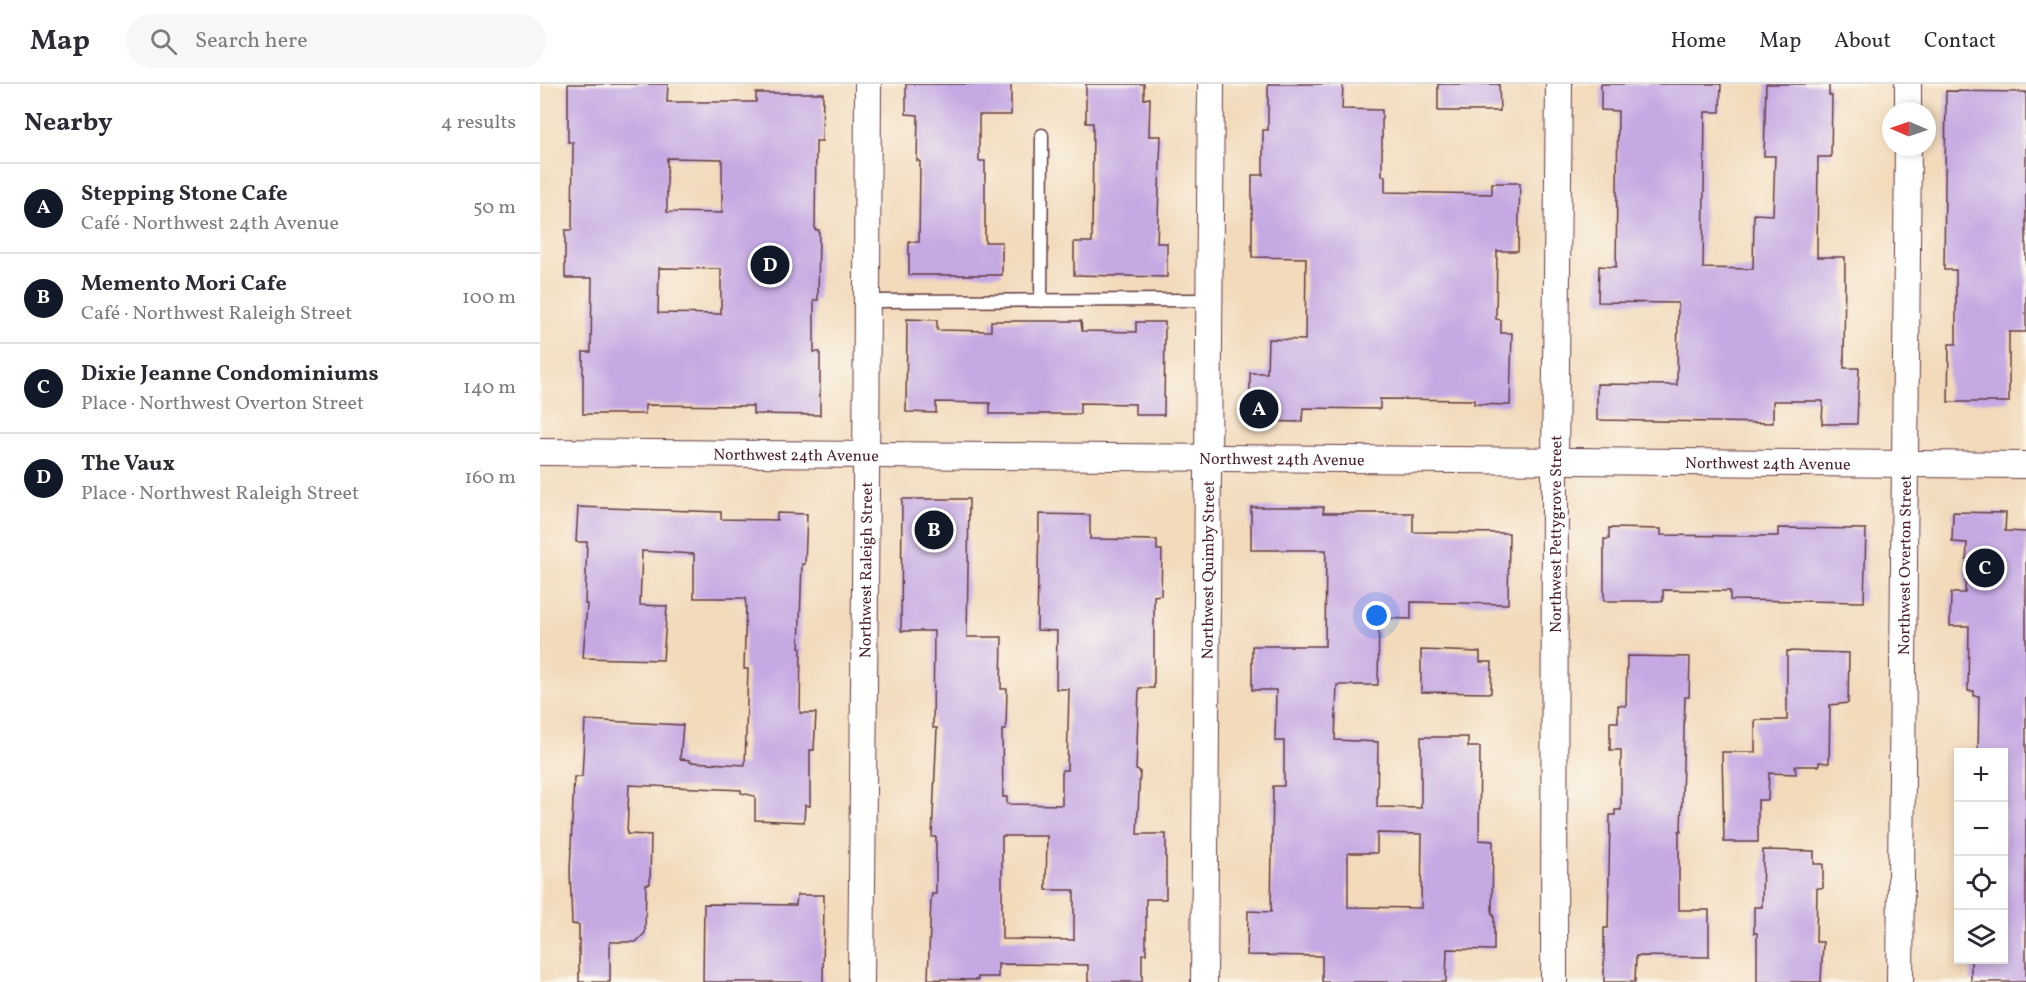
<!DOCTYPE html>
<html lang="en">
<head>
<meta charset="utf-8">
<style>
	body { margin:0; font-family:Vollkorn,serif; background:#f7f7f7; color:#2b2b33 }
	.controls { position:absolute; right:18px; bottom:18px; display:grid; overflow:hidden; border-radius:0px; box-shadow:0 3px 9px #0003 }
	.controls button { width:54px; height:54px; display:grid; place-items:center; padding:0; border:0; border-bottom:2px solid #e1e1e2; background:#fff; color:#2b2b33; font:30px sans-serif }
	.compass { position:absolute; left:1342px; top:18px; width:54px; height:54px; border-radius:50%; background:#fff; box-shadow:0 3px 9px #0003; rotate:272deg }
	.you { position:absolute; left:837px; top:532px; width:21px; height:21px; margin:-15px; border:4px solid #fff; border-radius:50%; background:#1a73e8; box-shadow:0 0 0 9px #1a73e833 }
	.badge { display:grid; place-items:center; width:39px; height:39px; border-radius:50%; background:#111827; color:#fff; font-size:20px; font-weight:700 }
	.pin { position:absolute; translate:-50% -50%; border:3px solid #fff; box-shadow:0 2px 6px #0006 }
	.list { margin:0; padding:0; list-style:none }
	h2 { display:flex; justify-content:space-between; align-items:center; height:78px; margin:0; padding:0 24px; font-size:26px }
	h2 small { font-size:20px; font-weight:400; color:#7c7c81 }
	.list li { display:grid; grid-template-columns:39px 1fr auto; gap:18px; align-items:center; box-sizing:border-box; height:90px; padding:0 24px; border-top:2px solid #e1e1e2 }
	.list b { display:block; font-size:22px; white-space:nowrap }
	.list p { margin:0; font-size:20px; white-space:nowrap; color:#7c7c81 }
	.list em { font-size:20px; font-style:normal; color:#7c7c81 }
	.icon { flex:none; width:33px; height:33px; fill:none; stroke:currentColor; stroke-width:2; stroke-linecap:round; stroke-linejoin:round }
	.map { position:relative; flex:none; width:1486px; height:898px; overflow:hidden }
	header { display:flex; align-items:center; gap:36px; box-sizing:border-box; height:84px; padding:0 30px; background:#fff; border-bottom:2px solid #e1e1e2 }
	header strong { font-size:28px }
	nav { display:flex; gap:33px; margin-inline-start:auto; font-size:21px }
	.search { width:420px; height:54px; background:#f7f7f7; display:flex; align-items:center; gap:15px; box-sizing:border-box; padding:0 21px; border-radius:33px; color:#7c7c81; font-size:22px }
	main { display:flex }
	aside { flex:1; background:#fff }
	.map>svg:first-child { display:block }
</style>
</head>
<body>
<header>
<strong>Map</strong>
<div class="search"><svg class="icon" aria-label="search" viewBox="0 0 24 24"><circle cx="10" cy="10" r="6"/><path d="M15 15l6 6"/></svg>Search here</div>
<nav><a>Home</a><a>Map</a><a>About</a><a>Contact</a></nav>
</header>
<main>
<aside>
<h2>Nearby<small>4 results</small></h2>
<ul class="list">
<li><span class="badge">A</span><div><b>Stepping Stone Cafe</b><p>Café · Northwest 24th Avenue</p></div><em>50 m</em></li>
<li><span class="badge">B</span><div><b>Memento Mori Cafe</b><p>Café · Northwest Raleigh Street</p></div><em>100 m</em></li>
<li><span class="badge">C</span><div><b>Dixie Jeanne Condominiums</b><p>Place · Northwest Overton Street</p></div><em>140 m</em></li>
<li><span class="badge">D</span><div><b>The Vaux</b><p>Place · Northwest Raleigh Street</p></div><em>160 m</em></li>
</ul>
</aside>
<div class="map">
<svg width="1486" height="898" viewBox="0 0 1486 898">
	<rect width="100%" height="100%" fill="#fbf7ec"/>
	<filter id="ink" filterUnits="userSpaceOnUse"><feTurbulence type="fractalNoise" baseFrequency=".0167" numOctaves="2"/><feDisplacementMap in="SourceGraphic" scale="12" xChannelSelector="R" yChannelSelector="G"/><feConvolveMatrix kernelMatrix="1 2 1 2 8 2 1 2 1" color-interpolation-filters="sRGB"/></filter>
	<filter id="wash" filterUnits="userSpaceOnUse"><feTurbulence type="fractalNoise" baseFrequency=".008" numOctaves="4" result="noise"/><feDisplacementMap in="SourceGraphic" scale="24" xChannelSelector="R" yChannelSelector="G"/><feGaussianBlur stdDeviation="1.35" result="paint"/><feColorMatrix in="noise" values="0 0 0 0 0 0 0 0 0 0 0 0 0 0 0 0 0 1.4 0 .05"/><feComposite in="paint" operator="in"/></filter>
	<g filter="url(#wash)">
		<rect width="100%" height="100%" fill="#f2dabb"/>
		<g id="blocks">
			<!-- building -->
			<path fill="#c5a9e3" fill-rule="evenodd" d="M28,0h100l-1,18h89v-9h67l-1,48h-6l-1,89h4l-1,70h-4v52h6v63l-67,-1v-8l-108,-1v9h-62v-62h8l1,-74h-27v-48h7l1,-88h-5zM127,74l55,1v54l-55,-1zM119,184l62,1v45l-63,-1z
				M366,0h105v31h-32v46h6v81h17v33h-93v-33h10l1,-81h-3l1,-46 -12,-1z
				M546,0h58v15l6,-1 -1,38h12l-4,107h10v34l-93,-2v-33h18l1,-119h-7z
				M728,0h75l-1,25 40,1v66h3v16l107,2v-11h28l-2,68h-21l-1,68 5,1v13h11l-2,72 -36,-1v-4l-94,-1v10l-77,-1 -1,14 -52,-1v-48h17l1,-34 37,1 1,-82 -54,-1v-82h11v-45h5z
				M898,0h61l1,27h-62z
				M1061,0h120l-1,28h-15l-2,156 50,1 1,-55 19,1 2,-59h-11l2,-72h63v11l3,1 -1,61h-13l-1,100h28l-1,111h15l-2,56h-35l1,-23h-50v22l-176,-3v-36l80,1 1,-82 -80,-1 1,-36 17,1 2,-156 -17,-1z
				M1406,7l80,1v240h-17v70h-61l1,-58h7v-74h-12z
				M367,235l30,1v10l54,1v-10h90l1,10 54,1v-10h29l-1,93h-29v-11l-55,-1v11h-90v-11l-54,-1v11l-30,-1z
				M362,415h67l-2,138h35l-1,52h6l-1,41h-4l1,67h4v7l55,1v-35h5l2,-81h-13l1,-58 -20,-1 2,-116 51,1v24l67,1v10h5l-1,45 -7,1v92h-15l-3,82 4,1 -3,63h29v65h-20v55h-4v28h-54v-17l-90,-1v13h-20v3l-50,-1 3,-80 1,-5h4v-57h-4l5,-109h-4l1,-97h-33zM462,752h45l-1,54h28v50l-72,-1z
				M38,423l143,5v7l56,1v-7l30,1 -2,50h-3l-3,84h2l-1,65h16l-2,37h-4v56l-5,-1 -1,17 -49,-2v-24l-14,-3v-3l-112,-5 -2,49 24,1 -1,49h-4l-1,49 -9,9h-26v40h-31v-57l-7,-1 -2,-53 4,-94h8l3,-57 98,5 -3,34 10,1v2l55,3 3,-96h-4l2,-63 -1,-8h-51v-44l-52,-3 -2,54 27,1 -4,54 -80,-2 4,-54h-2l2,-62h-11z
				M711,423h73l-1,6h90v19l96,1 -1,71 -97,-2v17l-32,-1 -1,67h-41l-2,55 43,2 -1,65 44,1v-71h47v10h12l-1,93 14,1 -1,73h2v36l-47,-1 -1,33h-124v-26l-75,-1 1,-44 23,1 2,-126h11v-45h-9l1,-51h-24v-44h73l1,-96h-75zM837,749l45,1 -1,74 -73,-1v-54h29z
				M1413,428l53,1 -1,18 21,1v450h-55v-22h33v-207h-26l1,-57h-5v-5h-6l1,-65h-19l1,-33h14l2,-50 -15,-1z
				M1069,444l52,1v6l69,1h48v-8l88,1 -2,73 -134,-2v-9l-67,-1v11h-59v-62h5z
				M881,566l59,2v10h12l-1,31 -70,-1z
				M1247,567l62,2 -1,50 -18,2 -1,58 -10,-1v4h-24l1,8 -27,-1 -1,27h-10v42h-34l-2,-90h33v-32h32z
				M1087,572l63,1 -1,40h-4l-4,134h-2v79h30v47l-73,-1 -1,26h-31v-54h4l2,-113h5v-5h6v-60h-11v-28h8v-17l8,1z
				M1223,766l51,1v13h9v24h-6l-1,54h7l-2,40h-64v-49h-3v-26h8z
				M257,811h27l-1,87h-120l1,-78 92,1z"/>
		</g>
	</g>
	<g filter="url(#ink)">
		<use href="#blocks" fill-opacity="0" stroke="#633b41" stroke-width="1.5"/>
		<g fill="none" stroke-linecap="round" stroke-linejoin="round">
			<defs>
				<path id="service" d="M327,217l343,-1
					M501,217l1,-166"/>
				<g id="minor">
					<path d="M1368,27v-27"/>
					<path id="s1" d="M0,368l1486,13"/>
					<path id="s2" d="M321,898l5,-493 2,-405"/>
					<path id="s3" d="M664,898l7,-898"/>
					<path id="s4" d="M1014,898l1,-520 4,-378"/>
					<path id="s5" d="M1360,898l8,-835"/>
				</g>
			</defs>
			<!-- service casing -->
			<use href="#service" stroke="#633b41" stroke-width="15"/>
			<!-- minor casing -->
			<use href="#minor" stroke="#633b41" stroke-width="28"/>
			<!-- service -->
			<use href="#service" stroke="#fff" stroke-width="12"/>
			<!-- minor -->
			<use href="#minor" stroke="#fff" stroke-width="26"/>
		</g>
	</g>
	<g text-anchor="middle" stroke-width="4.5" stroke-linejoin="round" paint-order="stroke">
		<!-- street labels -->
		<g font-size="16" fill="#4a1f2b" stroke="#fbf7ec">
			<text dy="6" stroke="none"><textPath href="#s1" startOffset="256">Northwest 24th Avenue</textPath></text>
			<text dy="6" stroke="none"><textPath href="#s1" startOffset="742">Northwest 24th Avenue</textPath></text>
			<text dy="6" stroke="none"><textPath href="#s1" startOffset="1228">Northwest 24th Avenue</textPath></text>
			<text dy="6" stroke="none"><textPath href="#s4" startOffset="448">Northwest Pettygrove Street</textPath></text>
			<text dy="6" stroke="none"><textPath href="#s5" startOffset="417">Northwest Overton Street</textPath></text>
			<text dy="6" stroke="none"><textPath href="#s2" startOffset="412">Northwest Raleigh Street</textPath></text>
			<text dy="6" stroke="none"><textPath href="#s3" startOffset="412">Northwest Quimby Street</textPath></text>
		</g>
	</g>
</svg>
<div class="controls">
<button>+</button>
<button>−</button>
<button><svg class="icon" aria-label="locate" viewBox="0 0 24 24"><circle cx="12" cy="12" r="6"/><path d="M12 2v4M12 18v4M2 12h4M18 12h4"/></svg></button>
<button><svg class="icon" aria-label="layers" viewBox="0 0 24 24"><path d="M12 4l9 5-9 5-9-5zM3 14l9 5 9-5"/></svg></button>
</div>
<svg class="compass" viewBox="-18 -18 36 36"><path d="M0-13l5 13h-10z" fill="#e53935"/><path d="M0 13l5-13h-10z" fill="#7c7c81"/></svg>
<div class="you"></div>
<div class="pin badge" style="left:719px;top:325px">A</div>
<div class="pin badge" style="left:394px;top:446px">B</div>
<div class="pin badge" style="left:1445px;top:484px">C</div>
<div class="pin badge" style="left:230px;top:181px">D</div>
</div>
</main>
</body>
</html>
